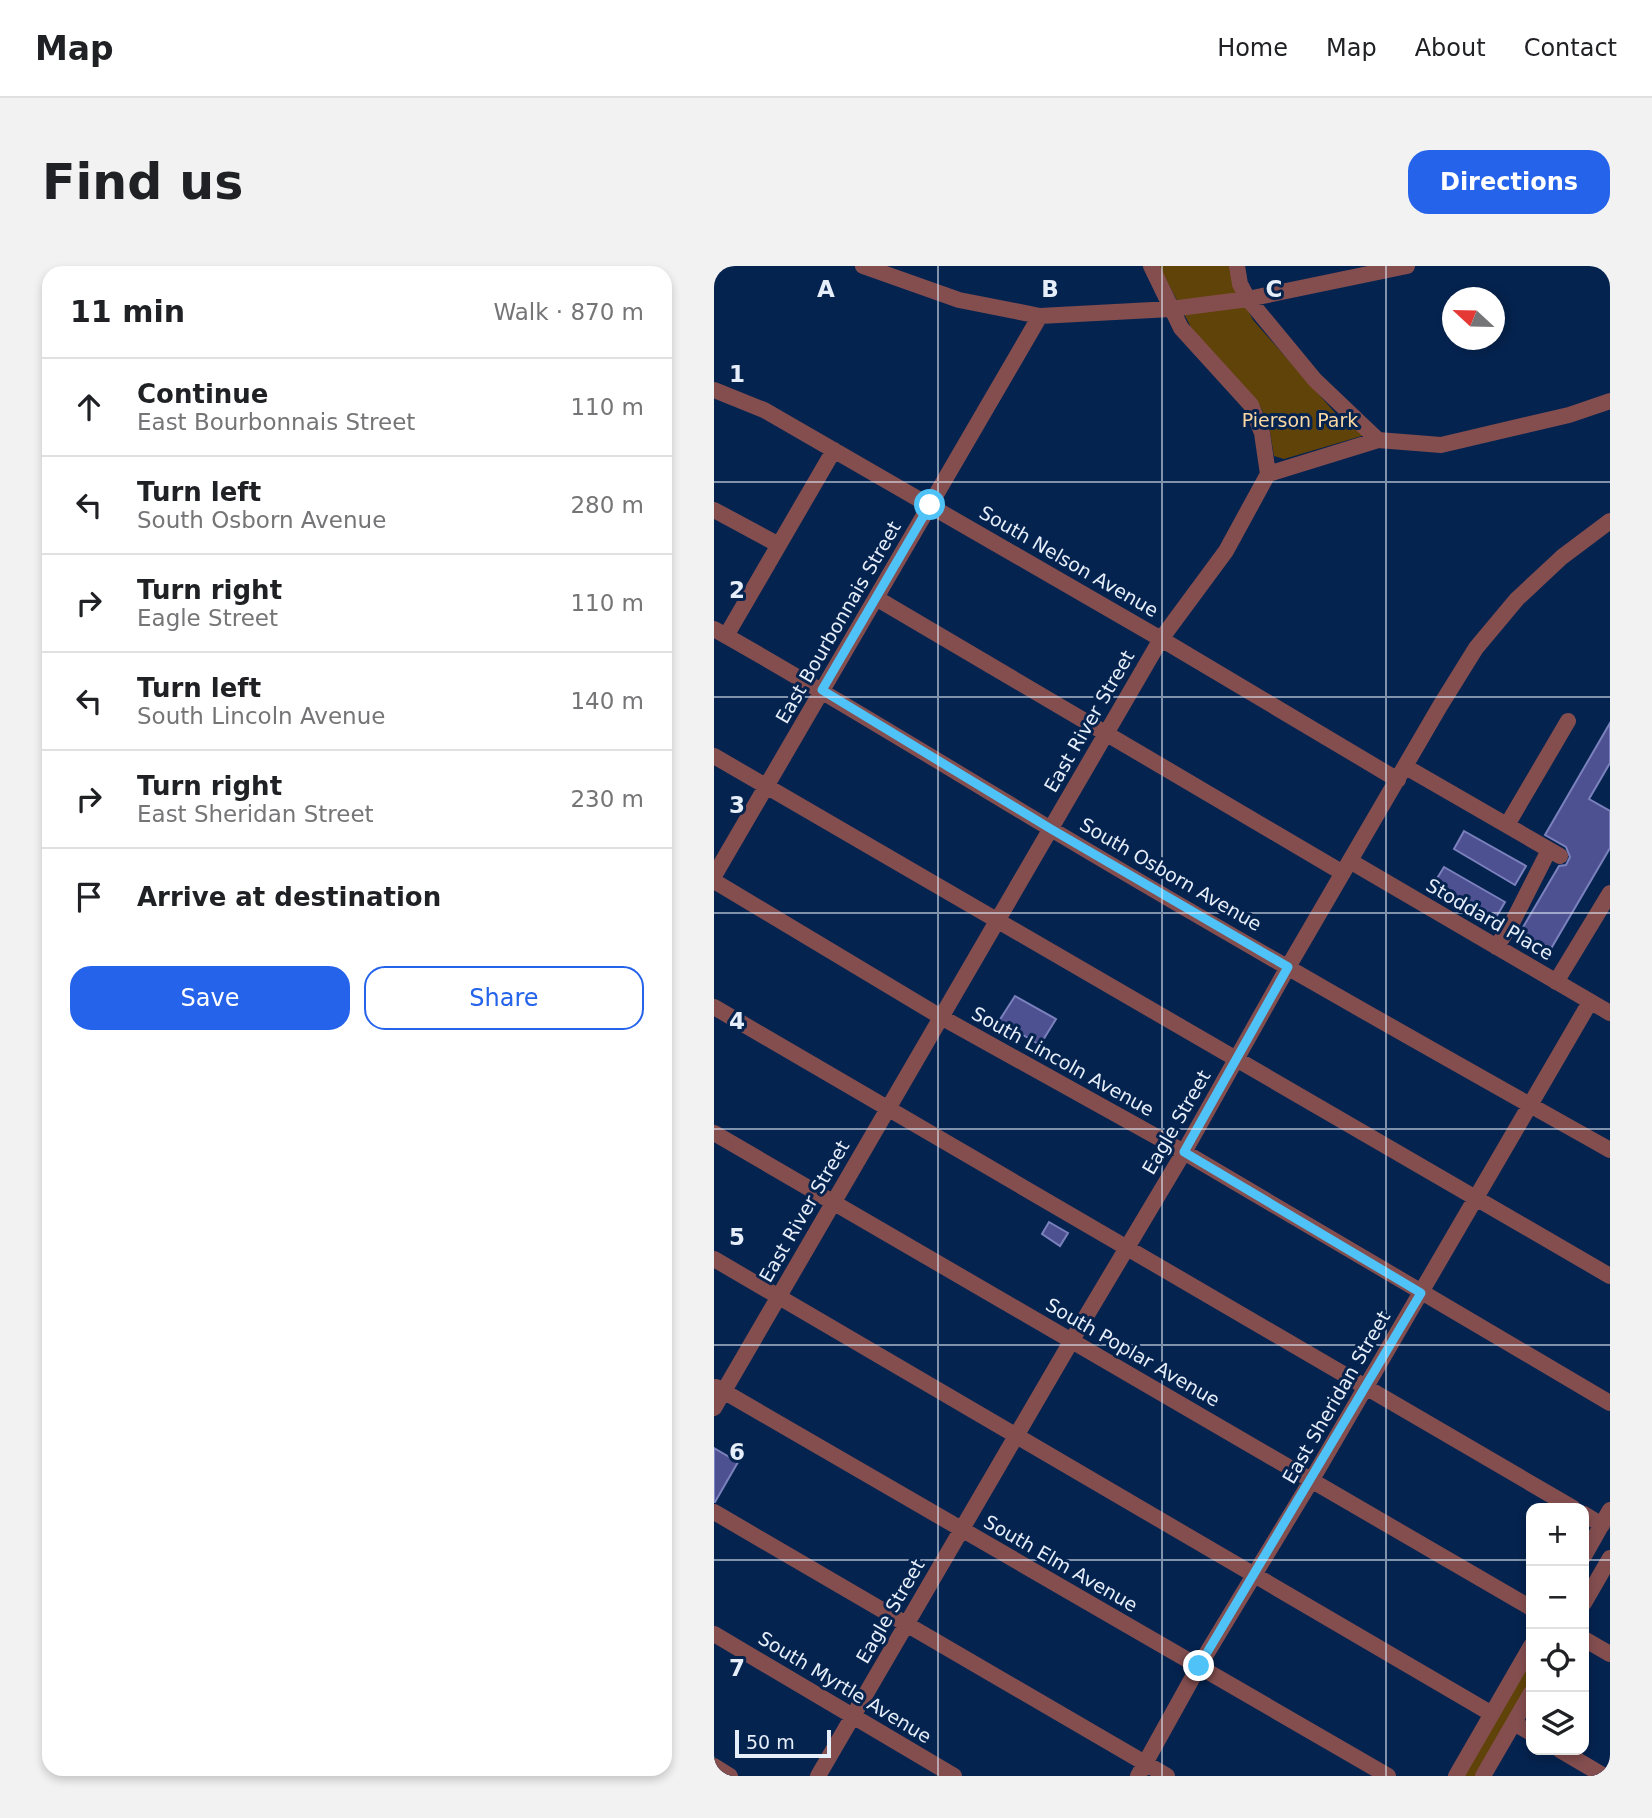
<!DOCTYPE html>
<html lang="en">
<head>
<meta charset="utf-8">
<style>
	body { margin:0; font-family:"DejaVu Sans",sans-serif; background:#f2f2f2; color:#202124 }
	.controls { position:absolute; right:21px; bottom:21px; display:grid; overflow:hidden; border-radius:14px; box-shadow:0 4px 10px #0003 }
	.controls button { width:63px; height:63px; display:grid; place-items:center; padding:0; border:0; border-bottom:2px solid #e0e0e0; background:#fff; color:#202124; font:35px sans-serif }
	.compass { position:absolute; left:728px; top:21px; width:63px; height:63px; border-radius:50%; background:#fff; box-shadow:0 4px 10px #0003; rotate:292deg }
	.scale { position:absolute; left:21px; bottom:18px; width:96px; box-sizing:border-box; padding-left:7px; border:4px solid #e6eef9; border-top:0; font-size:19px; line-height:24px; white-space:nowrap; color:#e6eef9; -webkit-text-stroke:5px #05234f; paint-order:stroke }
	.stop { position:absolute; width:21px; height:21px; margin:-16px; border:5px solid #4fc3f7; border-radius:50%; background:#fff }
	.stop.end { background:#4fc3f7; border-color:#fff; box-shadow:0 2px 7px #0008 }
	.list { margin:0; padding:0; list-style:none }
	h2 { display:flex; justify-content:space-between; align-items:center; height:91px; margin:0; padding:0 28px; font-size:30px }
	h2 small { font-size:23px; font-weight:400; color:#757577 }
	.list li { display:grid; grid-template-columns:46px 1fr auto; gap:21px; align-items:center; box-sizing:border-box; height:98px; padding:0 28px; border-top:2px solid #e0e0e0 }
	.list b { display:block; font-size:26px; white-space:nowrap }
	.list p { margin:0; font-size:23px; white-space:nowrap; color:#757577 }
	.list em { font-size:23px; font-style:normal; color:#757577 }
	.actions { display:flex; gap:14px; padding:21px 28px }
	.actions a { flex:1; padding:16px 0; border:2px solid #2563eb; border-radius:21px; text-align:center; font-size:24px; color:#2563eb }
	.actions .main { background:#2563eb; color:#fff }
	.icon { flex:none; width:38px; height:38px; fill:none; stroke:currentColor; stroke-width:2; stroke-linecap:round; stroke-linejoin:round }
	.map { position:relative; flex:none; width:896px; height:1510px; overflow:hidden; border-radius:21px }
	header { display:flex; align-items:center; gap:42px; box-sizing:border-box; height:98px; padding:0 35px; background:#fff; border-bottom:2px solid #e0e0e0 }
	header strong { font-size:33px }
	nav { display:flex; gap:38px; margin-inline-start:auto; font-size:24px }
	.intro { display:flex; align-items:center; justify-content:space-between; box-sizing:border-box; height:168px; padding:0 42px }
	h1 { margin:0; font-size:49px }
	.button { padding:18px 32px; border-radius:21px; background:#2563eb; color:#fff; font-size:24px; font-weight:700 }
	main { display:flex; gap:42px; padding:0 42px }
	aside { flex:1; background:#fff; border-radius:21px; box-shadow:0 4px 10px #0003 }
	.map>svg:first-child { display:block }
</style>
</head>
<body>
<header>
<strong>Map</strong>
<nav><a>Home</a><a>Map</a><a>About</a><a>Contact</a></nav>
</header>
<div class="intro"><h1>Find us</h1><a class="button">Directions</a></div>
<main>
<aside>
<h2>11 min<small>Walk · 870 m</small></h2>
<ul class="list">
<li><svg class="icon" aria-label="ahead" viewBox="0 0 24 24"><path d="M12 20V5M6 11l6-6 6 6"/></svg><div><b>Continue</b><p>East Bourbonnais Street</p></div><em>110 m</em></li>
<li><svg class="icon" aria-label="left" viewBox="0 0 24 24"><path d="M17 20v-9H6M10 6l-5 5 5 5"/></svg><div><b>Turn left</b><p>South Osborn Avenue</p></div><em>280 m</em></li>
<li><svg class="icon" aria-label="right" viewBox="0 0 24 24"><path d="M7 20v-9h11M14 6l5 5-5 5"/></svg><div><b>Turn right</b><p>Eagle Street</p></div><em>110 m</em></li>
<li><svg class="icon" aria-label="left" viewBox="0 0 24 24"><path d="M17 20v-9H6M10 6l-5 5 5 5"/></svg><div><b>Turn left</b><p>South Lincoln Avenue</p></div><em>140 m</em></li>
<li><svg class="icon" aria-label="right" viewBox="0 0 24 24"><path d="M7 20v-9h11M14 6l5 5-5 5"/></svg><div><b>Turn right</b><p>East Sheridan Street</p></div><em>230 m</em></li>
<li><svg class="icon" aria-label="arrive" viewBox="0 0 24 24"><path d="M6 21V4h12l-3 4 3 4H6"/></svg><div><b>Arrive at destination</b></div></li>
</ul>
<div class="actions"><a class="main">Save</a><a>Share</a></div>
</aside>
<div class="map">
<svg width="896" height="1510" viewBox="0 0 896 1510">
	<rect width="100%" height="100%" fill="#05234f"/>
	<!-- green -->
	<path fill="#604309" d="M445,0h72l4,20 18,34 92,104 20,11 -81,24 -10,-3 -5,-30 -9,-20 -66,-73z
		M817,1392v25l-54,93h-15z"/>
	<!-- building -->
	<path fill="#4d5191" stroke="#7b81bc" stroke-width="2" d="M896,457v40l-21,36 21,12v37l-61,104 -30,-18 40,-68 7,-1 4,-8 -4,-10 -21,-12z
		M750,565l62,35 -11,19 -61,-36z
		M730,601l61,35 -11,19 -61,-36z
		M301,730l41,23 -16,26 -41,-24z
		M335,956l19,11 -8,13 -18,-12z
		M0,1182l24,14 -23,40h-1z"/>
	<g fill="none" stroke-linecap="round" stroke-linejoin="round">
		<!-- minor -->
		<path stroke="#844e4f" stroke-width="16" d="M149,0l96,34 81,16 131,-7 77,-10 159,-33
			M437,0l30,62 70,77 11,28 6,41
			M523,0l3,18 8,15 67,81 63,60
			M0,124l50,20 397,229 237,141
			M0,244l65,35
			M162,332l467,275
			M0,363c114,64 225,133 337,200 184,110 372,216 559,321
			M12,370l108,-186
			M0,490l896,520
			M692,501l154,89
			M793,559l61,-104
			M636,595l260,152
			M0,610l326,-560
			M0,615l227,136 243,135 426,251
			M782,681l15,-22 38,-75
			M842,716l54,-89
			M0,741l859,501
			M0,867l817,475
			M0,993l778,455
			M2,1121l672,389
			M0,1142l447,-769 65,-88 42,-77 110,-34 63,5 128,-30 41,-14
			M0,1246l453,264
			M870,1248l18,11
			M870,1290l26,-46
			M870,1337l26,-45
			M0,1368l240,142
			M870,1373l26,15
			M800,1457l17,10
			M846,1484l44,26
			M0,1500l16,10
			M104,1510l254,-436 112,-188 104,-185 152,-261 36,-58 41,-49 45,-42 48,-36
			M424,1510l61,-110 112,-185 279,-479
			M742,1510l75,-130
			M769,1510l48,-83"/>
	</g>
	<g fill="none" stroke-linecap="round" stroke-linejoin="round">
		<!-- route -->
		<path stroke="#4fc3f7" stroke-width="9" d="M216,239l-108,185 229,139 237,138 -104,185 237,141 -222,373"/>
	</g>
	<!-- grid -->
	<path fill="none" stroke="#e6eef9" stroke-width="2" stroke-opacity="0.55" d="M224,0v1510M448,0v1510M672,0v1510M0,216h896M0,431h896M0,647h896M0,863h896M0,1079h896M0,1294h817M870,1294h26"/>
	<g text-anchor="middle" stroke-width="6" stroke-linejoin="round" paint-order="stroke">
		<!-- park labels -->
		<g font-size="19" fill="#fbd8a2" stroke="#05234f">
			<text x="586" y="161">Pierson Park</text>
		</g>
		<!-- street labels -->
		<g font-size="19" fill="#e6eef9" stroke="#05234f">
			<text transform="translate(355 295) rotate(30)" y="7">South Nelson Avenue</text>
			<text transform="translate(124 356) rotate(-60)" y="7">East Bourbonnais Street</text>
			<text transform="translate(375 455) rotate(-60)" y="7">East River Street</text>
			<text transform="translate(457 608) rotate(30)" y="7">South Osborn Avenue</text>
			<text transform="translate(776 653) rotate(30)" y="7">Stoddard Place</text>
			<text transform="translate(349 795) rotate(29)" y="7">South Lincoln Avenue</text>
			<text transform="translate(462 856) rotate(-60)" y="7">Eagle Street</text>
			<text transform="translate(90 945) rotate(-60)" y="7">East River Street</text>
			<text transform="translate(419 1086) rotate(30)" y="7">South Poplar Avenue</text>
			<text transform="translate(622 1131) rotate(-60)" y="7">East Sheridan Street</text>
			<text transform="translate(347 1297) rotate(30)" y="7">South Elm Avenue</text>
			<text transform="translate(176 1345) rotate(-60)" y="7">Eagle Street</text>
			<text transform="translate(131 1421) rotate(31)" y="7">South Myrtle Avenue</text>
		</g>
	</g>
	<g font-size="23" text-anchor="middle" font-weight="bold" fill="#e6eef9" stroke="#05234f" stroke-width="6" stroke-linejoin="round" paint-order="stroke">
		<text x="112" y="31">A</text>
		<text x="336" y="31">B</text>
		<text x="560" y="31">C</text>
		<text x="23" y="116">1</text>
		<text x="23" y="332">2</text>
		<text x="23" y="547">3</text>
		<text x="23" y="763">4</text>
		<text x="23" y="979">5</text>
		<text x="23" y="1194">6</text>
		<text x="23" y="1410">7</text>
	</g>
</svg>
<div class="controls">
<button>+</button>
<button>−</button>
<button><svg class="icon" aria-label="locate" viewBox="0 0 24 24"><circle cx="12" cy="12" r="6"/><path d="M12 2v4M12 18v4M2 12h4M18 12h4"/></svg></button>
<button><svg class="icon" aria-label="layers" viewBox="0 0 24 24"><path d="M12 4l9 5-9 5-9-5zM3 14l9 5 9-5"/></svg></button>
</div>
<svg class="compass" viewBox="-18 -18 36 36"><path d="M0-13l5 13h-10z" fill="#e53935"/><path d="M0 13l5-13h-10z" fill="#757577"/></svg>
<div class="scale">50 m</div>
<div class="stop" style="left:216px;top:239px"></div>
<div class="stop end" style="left:485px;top:1400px"></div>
</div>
</main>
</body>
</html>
